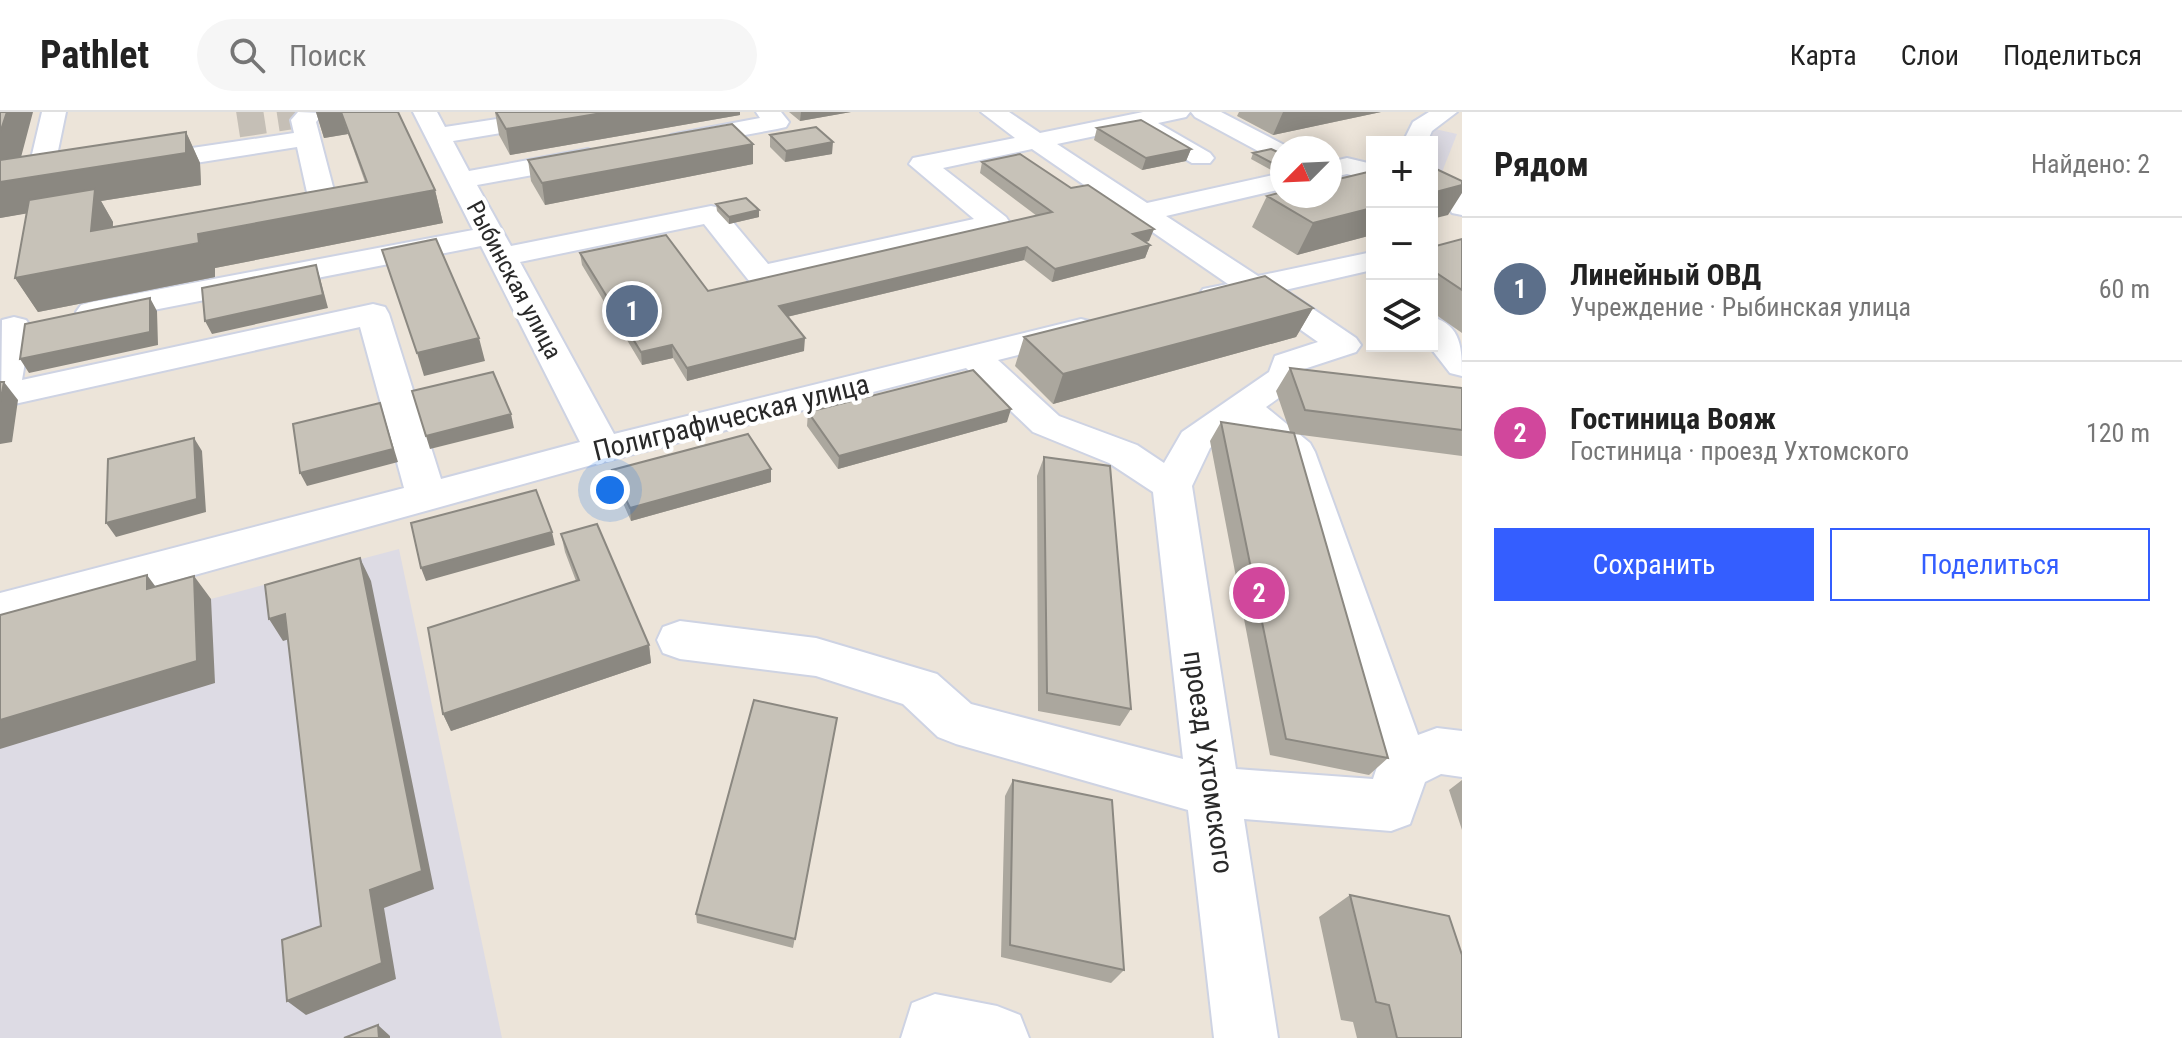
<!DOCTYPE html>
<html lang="ru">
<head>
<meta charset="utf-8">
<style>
	body { margin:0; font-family:"Roboto Condensed",sans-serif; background:#f6f6f6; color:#222 }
	.controls { position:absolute; right:24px; top:24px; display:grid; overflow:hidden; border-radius:0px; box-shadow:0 4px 20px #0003 }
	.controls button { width:72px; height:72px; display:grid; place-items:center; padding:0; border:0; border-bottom:2px solid #e0e0e0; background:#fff; color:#222; font:40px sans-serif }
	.compass { position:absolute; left:1270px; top:24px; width:72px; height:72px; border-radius:50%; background:#fff; box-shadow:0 4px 20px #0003; rotate:246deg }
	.you { position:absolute; left:610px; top:378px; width:28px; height:28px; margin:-20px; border:6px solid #fff; border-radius:50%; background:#1a73e8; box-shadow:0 0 0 12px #1a73e833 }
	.badge { display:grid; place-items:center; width:52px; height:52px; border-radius:50%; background:#345eff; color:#fff; font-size:26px; font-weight:700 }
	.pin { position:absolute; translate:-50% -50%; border:4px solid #fff; box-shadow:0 2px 8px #0006 }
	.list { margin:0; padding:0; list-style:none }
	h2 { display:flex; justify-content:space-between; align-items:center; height:104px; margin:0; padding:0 32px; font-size:34px }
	h2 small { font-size:26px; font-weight:400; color:#767676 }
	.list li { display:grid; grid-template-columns:52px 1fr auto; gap:24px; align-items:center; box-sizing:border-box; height:144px; padding:0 32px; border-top:2px solid #e0e0e0 }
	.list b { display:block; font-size:30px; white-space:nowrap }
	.list p { margin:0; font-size:26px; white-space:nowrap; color:#767676 }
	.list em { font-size:26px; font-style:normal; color:#767676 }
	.actions { display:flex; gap:16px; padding:24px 32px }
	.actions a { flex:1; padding:18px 0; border:2px solid #345eff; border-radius:0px; text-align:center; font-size:28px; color:#345eff }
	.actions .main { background:#345eff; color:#fff }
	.icon { flex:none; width:44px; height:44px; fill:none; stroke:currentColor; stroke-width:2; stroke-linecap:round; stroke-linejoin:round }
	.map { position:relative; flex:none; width:1462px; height:926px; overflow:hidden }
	header { display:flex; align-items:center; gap:48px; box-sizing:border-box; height:112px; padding:0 40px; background:#fff; border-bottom:2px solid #e0e0e0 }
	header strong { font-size:38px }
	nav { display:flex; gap:44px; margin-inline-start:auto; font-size:28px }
	.search { width:560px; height:72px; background:#f6f6f6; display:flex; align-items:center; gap:20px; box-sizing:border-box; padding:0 28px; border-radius:44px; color:#767676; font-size:30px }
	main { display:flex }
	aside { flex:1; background:#fff }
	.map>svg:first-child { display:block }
</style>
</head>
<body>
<header>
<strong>Pathlet</strong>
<div class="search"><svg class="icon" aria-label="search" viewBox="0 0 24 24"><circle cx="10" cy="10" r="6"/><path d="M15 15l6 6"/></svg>Поиск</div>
<nav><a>Карта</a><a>Слои</a><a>Поделиться</a></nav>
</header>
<main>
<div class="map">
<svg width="1462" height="926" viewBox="0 0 1462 926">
	<rect width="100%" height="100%" fill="#ece4d9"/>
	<!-- industrial -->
	<path fill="#dddbe4" d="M1435,17l22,5 -15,38 -10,-2v-28h-3z
		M399,437l103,489h-502v-394l211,-45z"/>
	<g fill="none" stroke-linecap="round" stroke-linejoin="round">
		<!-- minor-tunnel -->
		<path stroke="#c5bfb6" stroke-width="27" stroke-dasharray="27 13" stroke-linecap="butt" d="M238,12l78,-12"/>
		<defs>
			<path id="minor" d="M42,0h24l-12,58 25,-1 4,6 -4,6 -40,7 -9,-2 -4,-6z
				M298,0l26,1 -8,9 22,84 -4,6 -10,2 -10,-2 -4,-6 -13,-59 -159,25 -9,-2 -4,-6 4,-6 9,-2 156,-23 -3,-13z
				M413,0h24l8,15 97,-15h56l-4,5 -8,2 -133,22 16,30 119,-22 9,3 4,5 -4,5 -9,3 -111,20 34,61 200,-40 10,2 47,56 206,-45 -65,-55 4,-6 102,-20 -34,-26h28l31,21 103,-21h47l-4,5 -28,6 52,30 4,5 -4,5h-18l-59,-35 -76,16 90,59 135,-30v16l-116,27 92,60 114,-24v18l-87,20 71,48 5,7 -5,7 -52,17 -6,15 -32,23 44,36 5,9 103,283 19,-7 25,3v46l-21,-3 -16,8 -15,42 -19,7 -147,-12 34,219h-64l-26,-228 -232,-66 -18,-7 -35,-33 -87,-28 -136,-17 -17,-6 -6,-13 6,-13 17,-6 136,17 121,36 34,30 212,55 -30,-267 -44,-29 -76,-31 -67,-64 -360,93 -606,168v-36l404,-105 -44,-161 -359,80 1,-87 12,-3 12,3 5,7 -9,53 351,-76 12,3 4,7 52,165 139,-37 -99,-196 -389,76 -11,-3 -5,-7 5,-7 11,-3 381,-72zM1032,37l196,135 -25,5 -5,7 5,7 11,3 40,-9 64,45 -43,14 -6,16 -87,60 -18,31 -27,-18 -78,-29 -61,-56 95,-24 5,-7 -5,-7 -12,-3 -467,115 -94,-172 184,-38 46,58 11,2 245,-55 4,-6 -4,-6 -63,-49zM1242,313l36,33 99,309 -4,12 -137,-10 -44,-283 18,-38z
				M756,0h25l8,10 -3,5 -9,2 -97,18 -9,-2 -3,-5 3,-5 9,-2 80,-15z
				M1191,0h30l69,36h-8v14l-9,-3 -78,-42z
				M1429,0h28l-25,19 -5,11h-24l10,-20z
				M1347,46l25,6v16l-25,-6 -17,4v-16z
				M1432,66l30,6v31l-10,-2 -10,-17 -10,-2z
				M1432,205c30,8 30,33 30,59l-12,-3 -21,-27h3z
				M935,882l62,12 23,9 9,23h-128l11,-35z"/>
		</defs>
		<!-- minor casing -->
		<use href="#minor" stroke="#ced3e3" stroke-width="4"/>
		<!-- minor -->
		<use href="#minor" fill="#fff" fill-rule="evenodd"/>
	</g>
	<!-- wall -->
	<path fill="#aba79e" d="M0,0l21,45 165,-25 14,31 1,22 -100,16 12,21v5l252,-45 -17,-48 -24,4 -8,-26h82l37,78 8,33 -228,45v9l-177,35 -23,-34 12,-65 -27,5z
		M495,0h245v3l-230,40 -11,-20z
		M789,0h62l-51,9z
		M1239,0h142l-108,23 -36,-19z
		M1097,16l94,21 -5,12 -44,9 -48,-30z
		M770,23l62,19 -47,8 -15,-15z
		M753,32v20l-208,41 -14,-24 -3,-21z
		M1253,41l29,1v16l-7,2 -24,-13z
		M982,50l167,79 -4,1 5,3 -5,13 -93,24 -28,-22 -237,57 17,34 -117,30 -14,-23 -31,7 -60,-100 -2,-12 128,38 329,-75 -57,-43z
		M1372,59v64l-75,20 -45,-28 15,-31z
		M716,92l43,13 -30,7 -12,-13z
		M1462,127v94l-30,-21v-65z
		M1313,196l-17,29 -243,67 -38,-38 9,-29z
		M1290,256l172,20v68l-168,-22 94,324 -19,17 -99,-20 -60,-314 11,-19 69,10 -14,-41z
		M808,300l199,10 -169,47 -31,-43z
		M1044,345l87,252 -11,17 -82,-15 -1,-235z
		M771,357v13l-140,39 -17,-38 -2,-13z
		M561,422l88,111 2,18 -200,68 -8,-17 133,-133 -11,-29z
		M837,606l-44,230 -96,-25 -1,-9z
		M1013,668l111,190 -13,13 -110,-26 4,-161z
		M1462,668v50l-13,-40z
		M1350,783l112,143h-105l-4,-16 -12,-2 -22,-103z"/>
	<!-- shaded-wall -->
	<path fill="#8b8881" d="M7,0h26l-18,68 171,-48 14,31 1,22 -100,16 12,21 -2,38 87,-26 237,-44 8,33 -228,45v9l-177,35 -23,-34 76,-47 3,-29 -94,16v-85z
		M316,0h25l7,22 -24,4z
		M608,0h132v3l-230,40 -4,-26z
		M801,0h50l-51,9z
		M1283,0h98l-108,23z
		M833,30l-1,12 -47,8 1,-11z
		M753,32v20l-208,41 -3,-22z
		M1191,37l-5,12 -44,9 4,-12z
		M1282,53v5l-7,2 3,-6z
		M1462,73v8l-14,22 -16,4v-26z
		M1372,96v27l-75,20 16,-32z
		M759,98v7l-30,7v-7z
		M1154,117l-5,12 -21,6 5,-13z
		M1150,133l-5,13 -93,24 3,-13z
		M1027,135l-3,13 -246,59 1,-13z
		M316,153l4,13 8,30 -116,26 -7,-13z
		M150,186l7,13 1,34 -129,28 -9,-14z
		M1313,196l-17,29 -243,67 10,-30z
		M479,226l6,23 -61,15 -7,-23z
		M805,226l-1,13 -117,30v-13z
		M672,233l1,13 -31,7 -1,-13z
		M4,270l14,18 -6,42 -12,2v-41z
		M380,291l18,59 -91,24 -7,-13z
		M1011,297l-4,13 -169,47 1,-13z
		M511,302l3,14 -84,21 -4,-13z
		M194,326l8,13 4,61 -90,25 -10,-14z
		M771,357v13l-140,39 -1,-13z
		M552,420l3,13 -129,36 -5,-13z
		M360,446l11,23 63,308 -50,19 12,71 -90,36 -19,-14 83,-111z
		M147,463l17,23 -17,-9z
		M194,464l17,23 4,84 -215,66v-29z
		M285,502l14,22 -16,5 -14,-22z
		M649,533l2,18 -200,68 -8,-17z
		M378,913l12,11v2h-11z"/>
	<!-- building -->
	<path fill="#c7c2b8" stroke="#8b8881" stroke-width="2" d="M0,0h7l-7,21z
		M341,0h57l37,78 -237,44 1,9 -184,35 14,-78 66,-11 -4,42 276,-49z
		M496,0h112l-102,17z
		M1141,8l50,29 -45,9 -49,-30z
		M732,12l21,20 -211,39 -14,-23z
		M816,15l17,15 -47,9 -16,-16z
		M186,20v21l-186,29v-22z
		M1271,37l11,5v11l-4,1 -25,-13z
		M1020,42l51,34 17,-3 66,44 -21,5 17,11 -95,24 -28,-22 -248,59 26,32 -118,30 -15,-23 -31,7 -61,-99 86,-18 42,56 344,-79 -70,-50z
		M1432,55l30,14v4l-30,8z
		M1372,59v37l-59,15 -46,-27 15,-4v4h48v-15z
		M746,86l13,12 -30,7 -13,-13z
		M436,127l43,99 -62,15 -35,-103z
		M1462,127v51l-30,-20v-23z
		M316,153l7,30 -118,26 -3,-33z
		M1265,164l48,32 -250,66 -39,-37z
		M150,186v34l-130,27 5,-35z
		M1290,256l172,20v42l-157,-20z
		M973,258l38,39 -172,47 -31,-44z
		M493,260l18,42 -85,22 -14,-45z
		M0,270h4l-4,21z
		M380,291l13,46 -93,24 -7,-49z
		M1221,310l73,11 94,325 -102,-19z
		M748,322l23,35 -141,39 -18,-38z
		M194,326l3,61 -91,24 2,-64z
		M1044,345l66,9 21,243 -84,-16z
		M536,378l16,42 -131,36 -10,-45z
		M597,412l52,121 -206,69 -15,-86 151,-48 -18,-46z
		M360,446l62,313 -52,19 12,73 -95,38 -5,-61 39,-14 -36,-312 -16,5 -4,-34z
		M147,463v14l47,-13 3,85 -197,59v-105z
		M754,588l83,18 -42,221 -99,-25z
		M1013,668l99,20 12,170 -114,-25z
		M1350,783l99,21 13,39v83h-65l-8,-33 -13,-3z
		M378,913l1,13h-35z"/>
	<g text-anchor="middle" stroke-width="8" stroke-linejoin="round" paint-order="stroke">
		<!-- far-street labels -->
		<g font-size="24" fill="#292929" stroke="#fff">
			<text transform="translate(514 168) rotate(62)" y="8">Рыбинская улица</text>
		</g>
		<!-- street labels -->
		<g font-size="28" fill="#292929" stroke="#fff">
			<text transform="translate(731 305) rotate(-14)" y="10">Полиграфическая улица</text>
			<text transform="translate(1209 650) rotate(82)" y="10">проезд Ухтомского</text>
		</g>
	</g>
</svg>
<div class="controls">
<button>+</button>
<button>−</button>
<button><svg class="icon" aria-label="layers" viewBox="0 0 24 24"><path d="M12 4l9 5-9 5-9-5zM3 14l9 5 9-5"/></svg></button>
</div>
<svg class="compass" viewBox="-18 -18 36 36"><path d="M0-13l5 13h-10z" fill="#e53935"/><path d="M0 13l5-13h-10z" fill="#767676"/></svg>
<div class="you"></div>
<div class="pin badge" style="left:632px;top:199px;background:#5c6f8a">1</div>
<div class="pin badge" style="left:1259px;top:481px;background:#d1479c">2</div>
</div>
<aside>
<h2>Рядом<small>Найдено: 2</small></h2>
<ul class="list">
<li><span class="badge" style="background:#5c6f8a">1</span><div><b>Линейный ОВД</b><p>Учреждение · Рыбинская улица</p></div><em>60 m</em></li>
<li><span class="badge" style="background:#d1479c">2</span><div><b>Гостиница Вояж</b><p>Гостиница · проезд Ухтомского</p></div><em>120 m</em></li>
</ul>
<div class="actions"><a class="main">Сохранить</a><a>Поделиться</a></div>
</aside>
</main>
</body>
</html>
